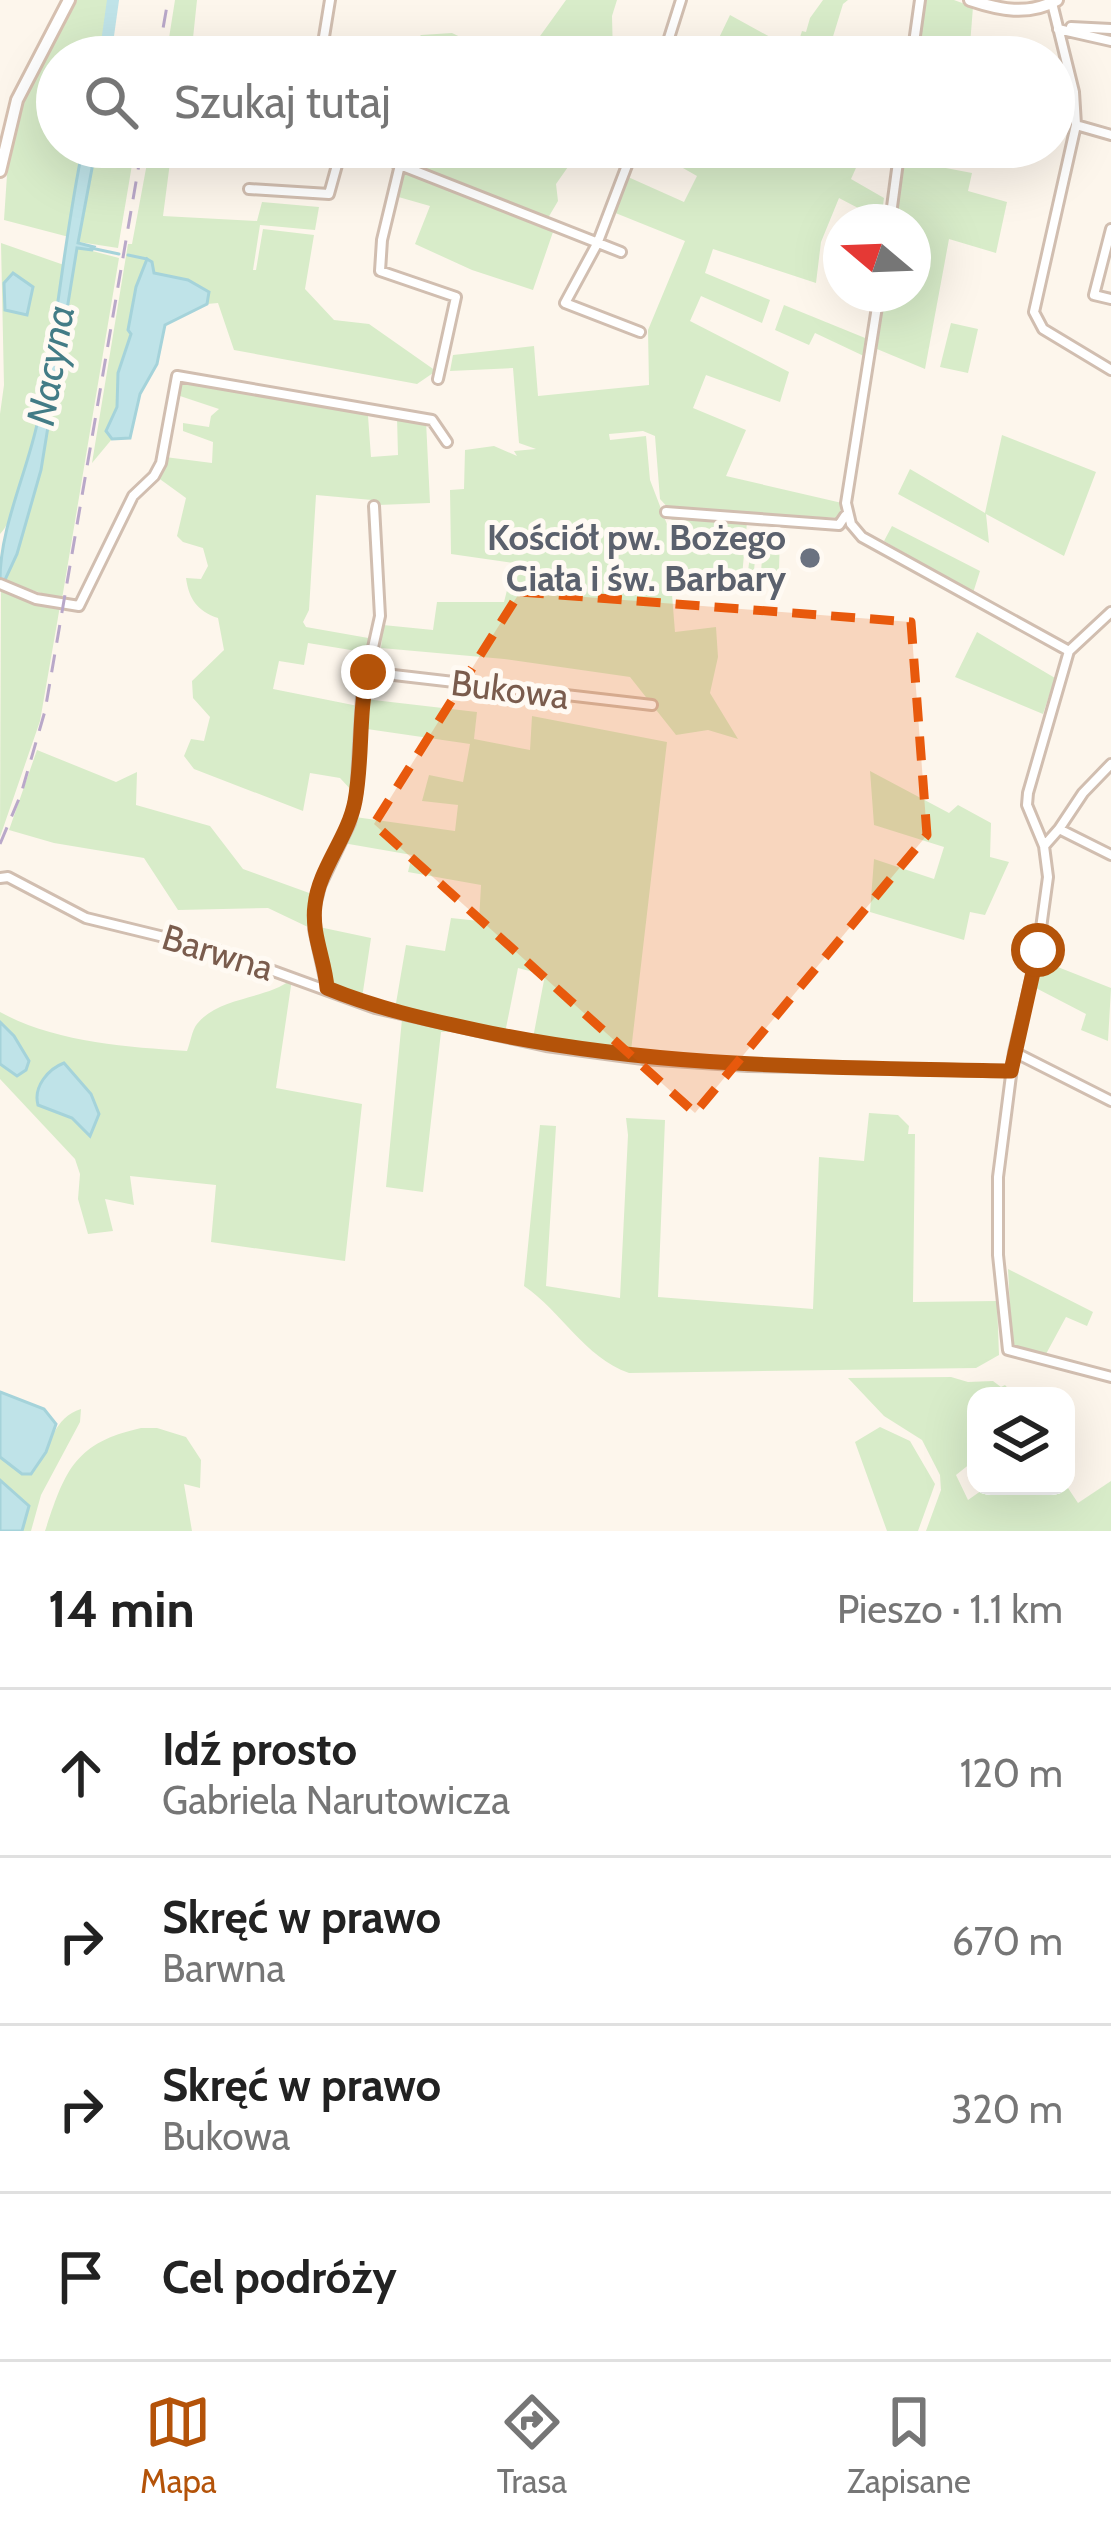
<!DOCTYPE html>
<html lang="pl">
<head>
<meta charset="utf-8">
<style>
	body { margin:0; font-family:Cabin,sans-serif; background:#f2f2f2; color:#222 }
	.controls { position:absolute; right:36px; bottom:36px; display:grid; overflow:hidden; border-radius:24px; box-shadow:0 12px 48px #0002 }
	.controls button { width:108px; height:108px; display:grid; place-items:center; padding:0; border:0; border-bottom:3px solid #e0e0e0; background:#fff; color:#222; font:60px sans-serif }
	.compass { position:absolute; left:823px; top:204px; width:108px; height:108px; border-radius:50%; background:#fff; box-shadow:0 12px 48px #0002; rotate:289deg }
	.stop { position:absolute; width:36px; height:36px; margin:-27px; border:9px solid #b45309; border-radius:50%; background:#fff }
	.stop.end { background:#b45309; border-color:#fff; box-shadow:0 3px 12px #0008 }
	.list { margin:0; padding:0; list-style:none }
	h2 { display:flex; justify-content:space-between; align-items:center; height:156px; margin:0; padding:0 48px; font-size:51px }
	h2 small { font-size:39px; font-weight:400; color:#767676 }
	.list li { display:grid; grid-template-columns:78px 1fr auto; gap:36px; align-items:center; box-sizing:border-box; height:168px; padding:0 48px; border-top:3px solid #e0e0e0 }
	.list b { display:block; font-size:45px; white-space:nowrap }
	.list p { margin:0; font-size:39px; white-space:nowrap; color:#767676 }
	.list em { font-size:39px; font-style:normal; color:#767676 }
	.icon { flex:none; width:66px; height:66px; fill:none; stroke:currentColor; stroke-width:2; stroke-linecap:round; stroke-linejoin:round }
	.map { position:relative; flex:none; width:1111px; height:1531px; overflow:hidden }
	.search { position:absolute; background:#fff; box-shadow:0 12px 48px #0002; left:36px; right:36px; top:36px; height:132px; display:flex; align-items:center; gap:30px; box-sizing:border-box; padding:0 42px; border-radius:66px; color:#767676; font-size:45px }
	.sheet { height:828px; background:#fff }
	nav { display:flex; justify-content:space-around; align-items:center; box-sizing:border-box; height:168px; border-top:3px solid #e0e0e0; background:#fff; font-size:33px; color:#767676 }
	nav a { display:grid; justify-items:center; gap:6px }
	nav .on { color:#b45309 }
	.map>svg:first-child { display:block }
</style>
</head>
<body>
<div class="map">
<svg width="1111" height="1531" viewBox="0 0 1111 1531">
	<rect width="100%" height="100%" fill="#fdf6ec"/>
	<!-- green -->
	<path fill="#d8ecc9" d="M73,0h36l-9,57h-43v90h26l-14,90 -65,-17 6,-90z
		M175,0h22l-6,57h-25z
		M566,0h51l-5,16 1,41h-88z
		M823,0h25l-5,4 -12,39 -16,14h-67l-30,-17 12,-25 60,33 7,-1 5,-16 4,1 4,-14z
		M924,0h30l19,7 -4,50h-55z
		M452,33l50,24h-101l20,-22z
		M94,147h41l-17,101 -39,-6z
		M150,147h22l-9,69 94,5 5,-19 57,5 -4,23 -55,-5 -7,45h3l7,-41 51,6 -9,54 29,31 35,4 67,47 -19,13 -183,-34 -16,-47 -11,1 -19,-24 -35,-7 -6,-9 -11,23 -5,47 -13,39 -1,34 -11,24 6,8 -20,24 36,-219h4z
		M385,147h197l-26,37 2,17 -10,17 -142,-57z
		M646,147h192l22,12 -9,20 33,19 -3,22 -42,-22 -18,44 -5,41 -103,-34 -8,24 65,27 -8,23 -61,-27 -11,25 99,51 -9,30 -74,-27 -13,33 53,22 -20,46 116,27 -3,15 -169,-8 -10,-11 -5,-63 -12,-5 -34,3 1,6 36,-4 4,44 28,73 4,-2 -11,-31 4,-4 72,6 -6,65 -70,-5 4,50 41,-5 2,30 -8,36 28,46 -30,-9 -32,5 -46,-58 -126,-18 -123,-11 2,-23 50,5 4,-28h67l10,-39 -63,-9 -1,-64 14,-1 1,-39 29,-4 23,10 -3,-5 22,-2 -17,-6 -6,-75 -63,3 3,-16 81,-9 4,50 111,-11 -1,-55 37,-89 -72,-29 15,-35 56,25 13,-26z
		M904,160l68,13 -4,18 39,11 -11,51 -47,-14 -24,130 -48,-20 7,-55h29v-72h-20z
		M404,171l149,61 -20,58 -61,-20 -57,-26 15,-38 -35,-10z
		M1,243l63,22c-9,57 -30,233 -64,269v-120l4,-29z
		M77,247l42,11 -57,341 -58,-17 13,-28 24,-84z
		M784,305l86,35 -2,18 -53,-25 -6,12 -34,-15z
		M951,323l27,6 -10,44 -28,-6z
		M182,381l182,32 4,3 3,41 27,-2 -1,-38 29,4 4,82 -52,2 -6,-5 -56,-5 -7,115 -6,12 3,5 68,12 -5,14 -61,-10 -4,22 -25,-4 -6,28 85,17 -5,86 -13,-14 -30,-5 -7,38 -109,-42 -10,-13 7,-17 13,2 6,-24 -17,-19 -1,-17 32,-31 -6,-32c-21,-7 -29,-19 -32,-40l15,1 7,-13 -5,-18 -20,-6 -6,-6 9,-38 -29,-21 8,-20 47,6 1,-21 -30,-11v-8l26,4 2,-11 8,-7 -42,-14z
		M1002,435l94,37 -32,84 -78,-42 3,29 -91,-49 12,-25 75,44z
		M892,526l88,45 -7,22 -89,-52z
		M753,533l27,3 -1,33 4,4 -22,-1 1,-13h-7l-1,12h-6z
		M1,588l32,14 27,4 -20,115 -40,116z
		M977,632l78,46 -12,36 -88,-37z
		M365,699l112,13 -3,27 56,11 2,-34 135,26 -36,309 -6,3 -92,-16 12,-63 -27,-7 -13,65 -110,-24 11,-64 39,6 6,-33 28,3 2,-36 -73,-13 4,-17 -69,-12 12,-26 100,14 3,-26 -36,-4 7,-26 34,7 7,-38 -103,-15 -3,7z
		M37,750l79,32 21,-10 -1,33 74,21 33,43 69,25 -2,34 -42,-20 -90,2 -34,-52 -90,-15 -45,-13z
		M870,771l79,42 9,-8 33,18 -1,34 19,5 -24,53 -15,-3 -6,28 -94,-28 4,-53 60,20 10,-32 -70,-22z
		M319,927l52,11 -9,60 -28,-12 -15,-45z
		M1040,960l71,28 -3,53 -27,-11 5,-16 -54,-28z
		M292,979l-16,109 86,16 -17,157 -134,-19 5,-57 -86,-9 4,29 -29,-6 8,32 -25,3 -10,-35 2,-25 -5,-15 -75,-80v-67c54,30 126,35 187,39 3,-7 5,-21 10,-27 22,-28 69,-24 95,-45z
		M402,1019l59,12 -20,1 -18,160 -37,-5z
		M869,1113l29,2 11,11 -1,8h7l-2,168 84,-1 2,54 -23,13 -347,5c-45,-16 -67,-61 -105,-87l16,-161 16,1 -10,160 74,12 8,-163 -2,-17 39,2 -7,177 155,12 6,-152 45,4z
		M1008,1269l85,43 -6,14 -21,-9 -20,37 -34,-8z
		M951,1377l17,5 25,-1 8,6 4,-2 9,10 -38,1v63l-20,16 12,25 20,-14 78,-1 12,18 33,-22v50h-185l15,-41 -1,-15 -18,-35 -38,-24 -36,-38z
		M81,1409l-1,13 -39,73 -10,36h-31v-74l22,17 14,-5c14,-23 18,-52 45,-60z
		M880,1427l30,14 25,43 -17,47h-31l-32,-89z
		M141,1428h16l29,9 15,23 -1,28 -16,-4 8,47h-147c20,-60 29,-88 96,-103z"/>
	<!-- water -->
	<path fill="#bfe3e8" stroke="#a5d3da" stroke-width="3" d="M83,147h13l-18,96 16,4 -2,3 -15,-2 -36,222 -24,84 -13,28 -4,-2c0,-53 27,-107 38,-160 19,-90 26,-183 45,-273z
		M147,259l5,3 2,11 34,7 21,12 -2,12 -42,21 -8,39 -17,30 -10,44 -18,1 -6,-8 11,-24 1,-34 13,-39 -3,-4 8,-43z
		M13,273l20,14 -6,28 -22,-5 -1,-27z
		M0,1022l14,14 15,25 -3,9 -9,6 -17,-12z
		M64,1063l27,31 8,20 -9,22 -18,-18 -34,-13c-5,-18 10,-36 26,-42z
		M0,1392l44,17 12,15 -10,28 -15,22h-9l-22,-17z
		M0,1480l29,26 -7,25h-22z"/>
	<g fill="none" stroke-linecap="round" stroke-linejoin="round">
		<!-- stream -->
		<path stroke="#a5d3da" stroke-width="3" d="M91,248l28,6
			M128,255l19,4"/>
		<!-- river -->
		<path stroke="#bfe3e8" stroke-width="12" d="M105,57l8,-57"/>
		<defs>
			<path id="street" d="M1052,3l22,89 2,33 -42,187 9,17 68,41
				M1071,27l40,2
				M1058,29l53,12
				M323,43l7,-43
				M667,43l25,14
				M663,57l18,-57
				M912,57l8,-57
				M1076,125l35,10
				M356,147l14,2 30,16 221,87
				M634,147l-37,97 -32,59 75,29
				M400,165l-18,75 -2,31 76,26 -18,82
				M249,189l80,5 13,-47
				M890,222l10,-75
				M1111,229l-17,66 17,4
				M879,294l-33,209 5,21 11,13 207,114
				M666,512l173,13 6,-9
				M0,584l36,15 43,7 54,-110 21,-20 7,-13 16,-87 255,44 15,22
				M1111,612l-42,39 -41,142 -1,12 17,41 4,31 -10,73 -24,102 -16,125v78l10,95 103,27
				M368,672l284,33
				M1059,829l24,-36 28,-29
				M1044,846l15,-17 52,26
				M0,878l8,-1 78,41 127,31 162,59 171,38 97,13 105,7 263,5
				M327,988l-13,-59 1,-23 5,-20 30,-63 6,-27 6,-99 18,-81 -6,-110
				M1014,1052l97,49"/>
			<path id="secondary" d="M970,0c30,10 58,16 87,0
				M0,171l17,-71 52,-100"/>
		</defs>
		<!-- street casing -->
		<use href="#street" stroke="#d1beb0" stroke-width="14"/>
		<!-- secondary casing -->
		<use href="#secondary" stroke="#d6c0b0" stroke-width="16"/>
		<!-- street -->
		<use href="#street" stroke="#fff" stroke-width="8"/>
		<!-- secondary -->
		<use href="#secondary" stroke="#fff" stroke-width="10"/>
		<!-- rail -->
		<path stroke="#b9a8c9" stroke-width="3" stroke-dasharray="18 12" stroke-linecap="butt" d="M158,57l10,-57
			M0,844l21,-50 24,-83 97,-564"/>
	</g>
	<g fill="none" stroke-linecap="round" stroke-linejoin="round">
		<!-- route -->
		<path stroke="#b45309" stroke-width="15" d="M368,672c-10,42 -5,86 -13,129 -7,37 -36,67 -40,104 -4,29 10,55 12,83 49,20 97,31 149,42 180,39 352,37 535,41l27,-121"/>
	</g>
	<!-- marked area -->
	<path fill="#e8590c" fill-opacity="0.2" stroke="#e8590c" stroke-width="9" stroke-dasharray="24 15" stroke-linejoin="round" d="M520,592l391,30 16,213 -232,278 -321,-289z"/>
	<!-- markers -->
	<circle fill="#6b7280" stroke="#fffaf3" stroke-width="4.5" cx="810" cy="558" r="12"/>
	<g text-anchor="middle" stroke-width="10" stroke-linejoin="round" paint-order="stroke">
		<!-- worship labels -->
		<g font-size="36" font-weight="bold" fill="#5b616d" stroke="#fffaf3" text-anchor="end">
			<text x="786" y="550">Kościół pw. Bożego<tspan x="786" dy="41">Ciała i św. Barbary</tspan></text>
		</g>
		<!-- street labels -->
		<g font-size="36" fill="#7a5c4d" stroke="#fffaf3">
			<text transform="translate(510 689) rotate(7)" y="13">Bukowa</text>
			<text transform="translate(218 952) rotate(17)" y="13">Barwna</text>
		</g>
		<!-- water labels -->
		<g font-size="39" font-style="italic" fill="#437c86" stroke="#fffaf3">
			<text transform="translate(50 365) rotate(-80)" y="14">Nacyna</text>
		</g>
	</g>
</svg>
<div class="controls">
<button><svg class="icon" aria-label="layers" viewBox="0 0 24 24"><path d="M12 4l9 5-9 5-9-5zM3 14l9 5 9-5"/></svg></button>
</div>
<svg class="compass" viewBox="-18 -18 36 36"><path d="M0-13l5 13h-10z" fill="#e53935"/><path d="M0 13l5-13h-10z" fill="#767676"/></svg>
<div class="stop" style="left:1038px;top:950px"></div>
<div class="stop end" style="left:368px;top:672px"></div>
<div class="search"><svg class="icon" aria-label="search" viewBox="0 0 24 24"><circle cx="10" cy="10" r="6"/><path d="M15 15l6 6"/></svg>Szukaj tutaj</div>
</div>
<section class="sheet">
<h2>14 min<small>Pieszo · 1.1 km</small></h2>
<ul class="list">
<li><svg class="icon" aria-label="ahead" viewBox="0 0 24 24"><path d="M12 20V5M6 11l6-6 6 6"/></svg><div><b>Idź prosto</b><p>Gabriela Narutowicza</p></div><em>120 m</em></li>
<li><svg class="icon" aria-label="right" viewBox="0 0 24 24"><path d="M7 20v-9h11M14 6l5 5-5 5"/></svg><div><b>Skręć w prawo</b><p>Barwna</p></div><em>670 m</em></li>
<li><svg class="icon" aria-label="right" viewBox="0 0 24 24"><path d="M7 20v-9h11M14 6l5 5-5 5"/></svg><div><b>Skręć w prawo</b><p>Bukowa</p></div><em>320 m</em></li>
<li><svg class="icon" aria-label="arrive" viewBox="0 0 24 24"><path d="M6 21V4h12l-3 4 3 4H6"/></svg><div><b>Cel podróży</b></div></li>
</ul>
</section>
<nav>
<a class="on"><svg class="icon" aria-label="map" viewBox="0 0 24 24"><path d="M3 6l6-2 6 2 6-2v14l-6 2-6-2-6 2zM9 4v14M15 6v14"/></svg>Mapa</a>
<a><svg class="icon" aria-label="directions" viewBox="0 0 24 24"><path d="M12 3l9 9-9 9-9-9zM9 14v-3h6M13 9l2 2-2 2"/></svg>Trasa</a>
<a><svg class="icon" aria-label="saved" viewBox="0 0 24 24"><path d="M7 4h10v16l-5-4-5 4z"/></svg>Zapisane</a>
</nav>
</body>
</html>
